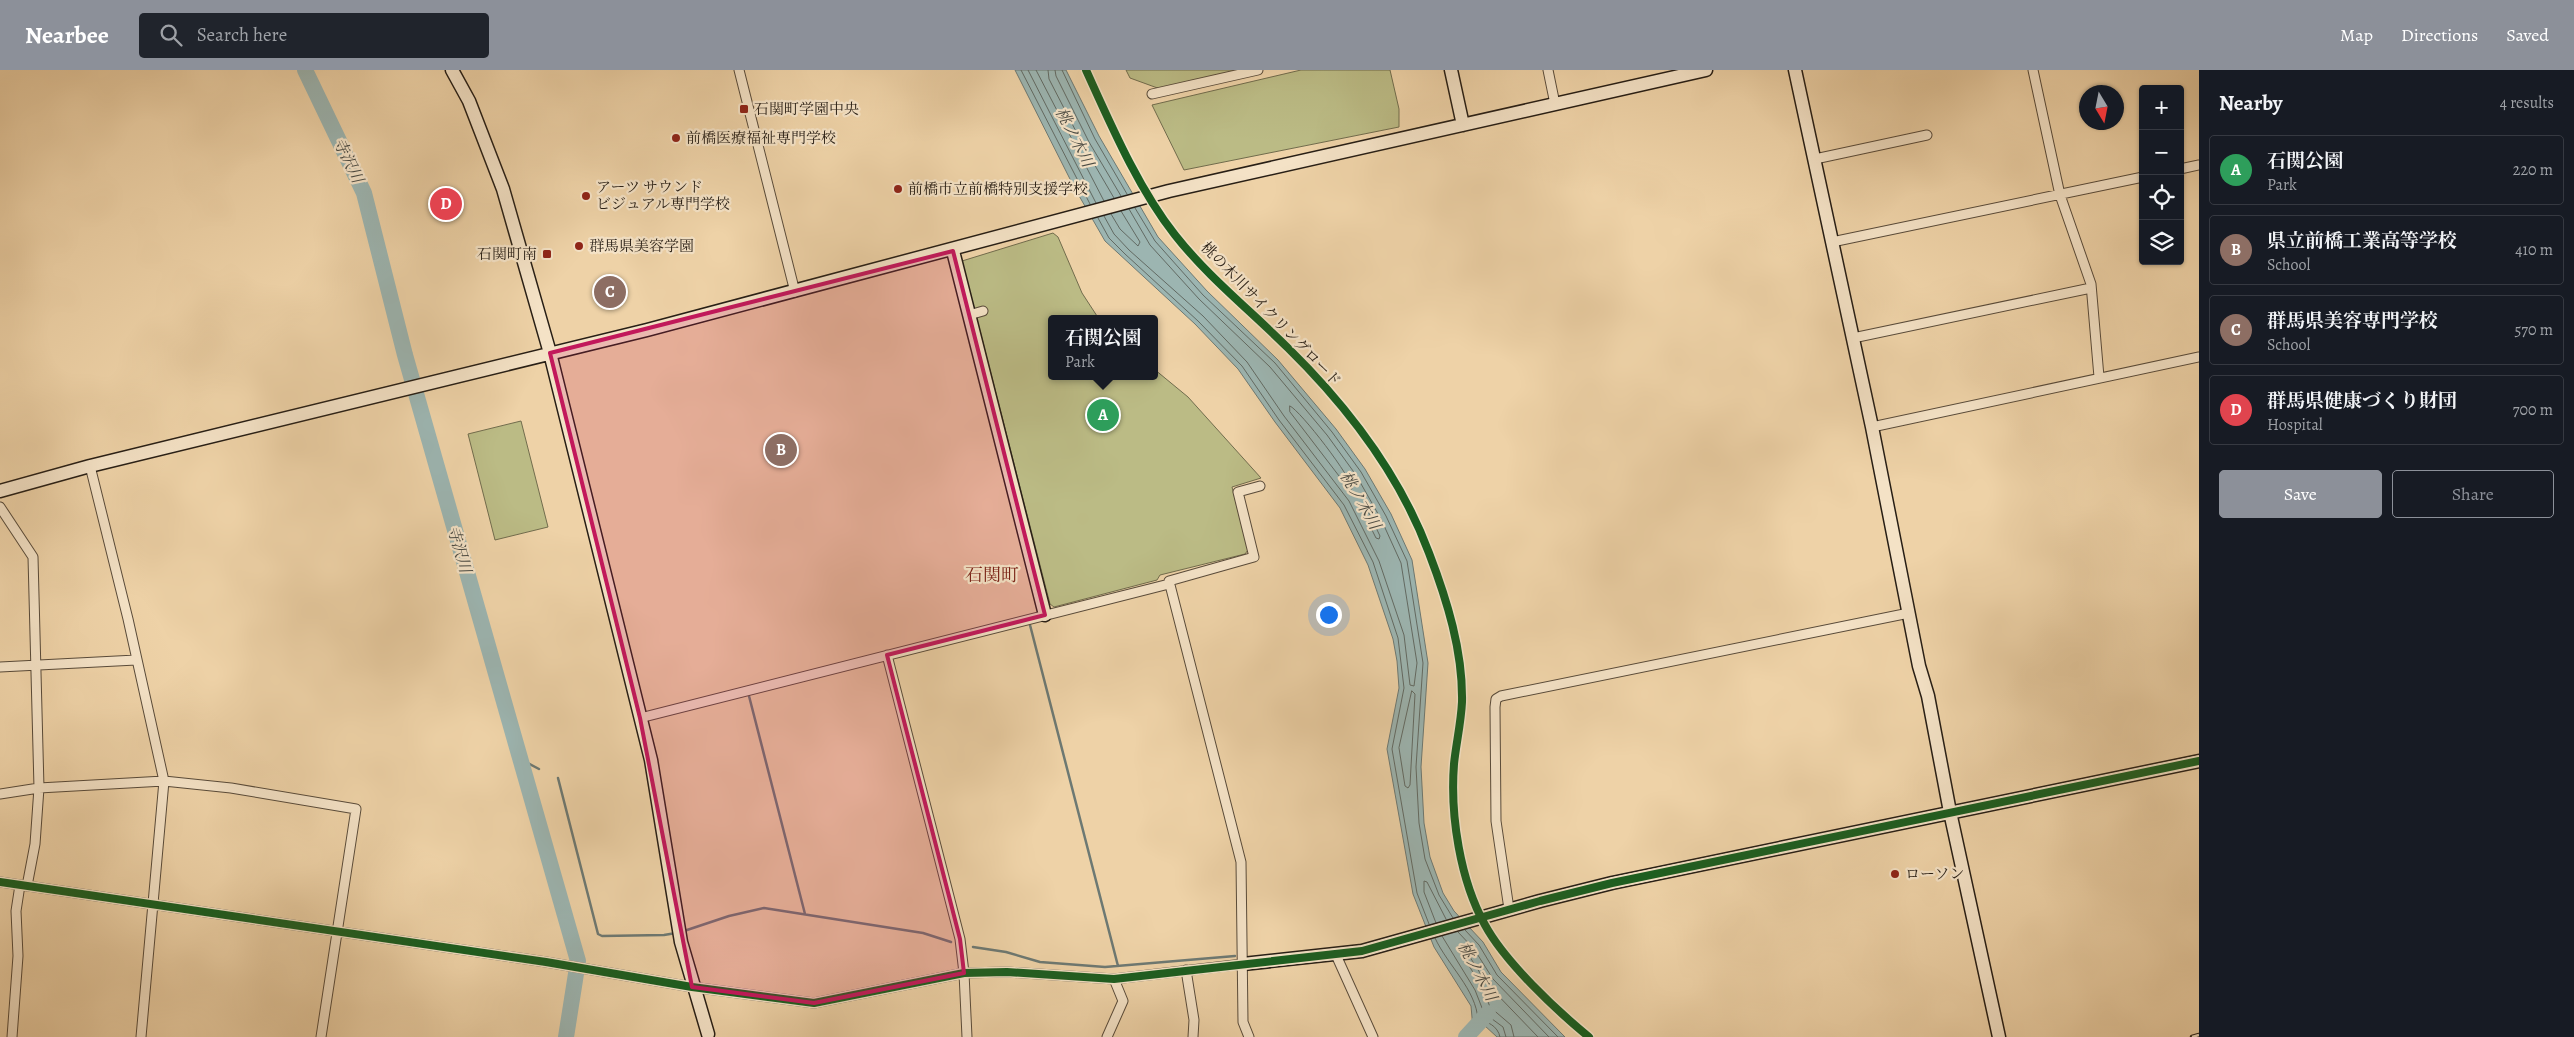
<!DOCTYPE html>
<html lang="en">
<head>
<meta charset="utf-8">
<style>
	body { margin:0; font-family:Alegreya,"Noto Serif JP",serif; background:#20242c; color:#f1f3f6 }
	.controls { position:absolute; right:15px; top:15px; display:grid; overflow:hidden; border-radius:5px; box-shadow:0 1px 4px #0004 }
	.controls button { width:45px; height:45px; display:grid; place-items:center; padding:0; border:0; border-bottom:1px solid #363941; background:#171b24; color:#f1f3f6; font:25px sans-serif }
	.compass { position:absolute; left:2079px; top:15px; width:45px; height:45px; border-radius:50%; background:#171b24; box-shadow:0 1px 4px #0004; rotate:170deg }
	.you { position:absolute; left:1328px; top:544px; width:18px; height:18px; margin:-12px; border:4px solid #fff; border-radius:50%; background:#1a73e8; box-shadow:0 0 0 8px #1a73e833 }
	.badge { display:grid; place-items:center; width:32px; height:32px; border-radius:50%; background:#8c9099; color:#fff; font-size:16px; font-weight:700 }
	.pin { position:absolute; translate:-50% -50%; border:2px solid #fff; box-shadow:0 1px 5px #0006 }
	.popup { position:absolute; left:1048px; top:245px; width:110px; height:65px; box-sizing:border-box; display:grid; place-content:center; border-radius:5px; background:#171b24; filter:drop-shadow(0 1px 4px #0005); font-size:16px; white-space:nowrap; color:#9ea1a6 }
	.popup b { font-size:19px; color:#f1f3f6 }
	.popup::after { content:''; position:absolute; left:50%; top:100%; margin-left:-10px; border:10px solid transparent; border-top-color:#171b24 }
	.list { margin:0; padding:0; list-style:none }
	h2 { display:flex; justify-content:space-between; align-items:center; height:65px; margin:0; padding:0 20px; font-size:21px }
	h2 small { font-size:16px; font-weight:400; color:#9ea1a6 }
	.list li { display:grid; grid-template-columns:32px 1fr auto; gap:15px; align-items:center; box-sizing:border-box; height:70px; margin:0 10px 10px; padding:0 10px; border:1px solid #363941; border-radius:5px }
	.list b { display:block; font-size:19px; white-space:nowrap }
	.list p { margin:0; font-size:16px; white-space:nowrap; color:#9ea1a6 }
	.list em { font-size:16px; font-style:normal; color:#9ea1a6 }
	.actions { display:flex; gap:10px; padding:15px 20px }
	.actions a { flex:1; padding:11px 0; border:1px solid #8c9099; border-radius:5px; text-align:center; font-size:18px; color:#8c9099 }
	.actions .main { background:#8c9099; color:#fff }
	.icon { flex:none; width:28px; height:28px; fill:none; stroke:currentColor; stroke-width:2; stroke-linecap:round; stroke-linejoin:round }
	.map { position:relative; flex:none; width:2199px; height:967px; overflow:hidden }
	header { display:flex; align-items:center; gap:30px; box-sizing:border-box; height:70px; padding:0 25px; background:#8c9099; color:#fff }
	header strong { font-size:24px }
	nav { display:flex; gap:28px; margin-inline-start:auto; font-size:18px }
	.search { width:350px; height:45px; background:#20242c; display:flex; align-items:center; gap:12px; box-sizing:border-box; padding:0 18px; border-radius:5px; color:#9ea1a6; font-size:19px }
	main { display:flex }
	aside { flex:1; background:#171b24 }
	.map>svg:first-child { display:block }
</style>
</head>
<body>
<header>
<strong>Nearbee</strong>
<div class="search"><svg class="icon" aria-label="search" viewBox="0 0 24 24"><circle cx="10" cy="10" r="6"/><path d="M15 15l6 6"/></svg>Search here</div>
<nav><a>Map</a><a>Directions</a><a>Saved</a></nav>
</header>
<main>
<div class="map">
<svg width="2199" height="967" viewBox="0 0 2199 967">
	<rect width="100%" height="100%" fill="#eed2a7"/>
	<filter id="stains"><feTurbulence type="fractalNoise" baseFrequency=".004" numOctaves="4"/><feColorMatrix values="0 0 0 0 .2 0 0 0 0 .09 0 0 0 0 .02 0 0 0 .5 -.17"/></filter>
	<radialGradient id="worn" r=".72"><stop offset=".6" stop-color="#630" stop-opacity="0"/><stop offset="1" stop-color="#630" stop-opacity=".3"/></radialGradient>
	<!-- green -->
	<path fill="#bbbb85" stroke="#716c4d" d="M1126,0h123l-86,20 -33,-12z
		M1301,0h89l9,39v18l-215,43 -32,-65z
		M1053,163l5,4 24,56 15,23h6l3,3h-54v57h102v-7l34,28 73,81 -29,9 16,63 -3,4 -85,21 -3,5 -103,27 -4,-3 -88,-343z
		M521,351l27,106 -53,13 -27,-106z"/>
	<!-- water -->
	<path fill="#9cb5b1" stroke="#6d7973" d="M1015,0h51l33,66 59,101 49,54 71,69 58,69 29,40 26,45 21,46 16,103 -7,104 3,56 6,34 13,36 11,18 29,31 18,30 64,65h-68l-13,-12 -11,4 -2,-23 -37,-59 -21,-53 -26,-145 12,-61 -2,-27 -4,-22 -25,-74 -28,-57 -65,-86 -37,-53 -43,-45 -90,-83 -31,-54z"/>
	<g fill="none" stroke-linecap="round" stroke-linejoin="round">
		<!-- shore -->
		<path stroke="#626a63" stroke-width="1" d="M1021,0l69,134
			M1028,0l68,133
			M1036,0l68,131
			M1048,0l1,9 34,66 31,53
			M1055,0l1,6 33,66 32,54
			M1062,0l33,69 32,55
			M1135,138l20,33 48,54 72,68 57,69 29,40 25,44 21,45 16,102 -7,104 3,56 6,36 14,36 14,23
			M1111,144l9,15 18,17 2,-4 -19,-31
			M1104,146l10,18 15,16 74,66 44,46 37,54 65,85 30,60 25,74 6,50 4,1 3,-23 -16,-100 -20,-44 -25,-44 -29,-40 -57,-68 -71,-68 -49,-54 -21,-36
			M1098,148l11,20 16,16 73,67 44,45 37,54 65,85 29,57 25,76 6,50 -12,61 25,144 12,31
			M1290,336c10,4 64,74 62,83h-3l-59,-77z
			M1366,442l3,1 11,23 -1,3 -3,-1 -11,-22z
			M1412,621l3,3 -5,91 -2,3 -3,-2 -6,-38z
			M1436,853l-12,-31v-11l3,1 19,37
			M1465,860l14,15 18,30 61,62
			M1458,862l16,17 19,30 56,58
			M1442,866l33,54 9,23 19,14 3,10
			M1435,868c13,28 41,51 43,82 9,1 20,6 22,17
			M1514,967l-3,-12 -21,-18 -8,-21 -24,-37v-3l10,8 19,30 51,53"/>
		<!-- stream -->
		<path stroke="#6d7973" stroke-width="2.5" d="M1030,555l88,341
			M749,626l56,218
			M520,689l19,10
			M558,708l40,156 4,2 62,-1 12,-2
			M684,861l45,-15 35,-8 159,25 28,9
			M973,877l33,5 34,10 65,5 130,-11"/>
		<!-- river -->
		<path stroke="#9cb5b1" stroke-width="16" d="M305,0l59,123 41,162 173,606 -12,76
			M1466,967l22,-24"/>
		<defs>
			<path id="street" d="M739,0l56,222
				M1548,0l7,34
				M2033,0l27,125 31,89 8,93
				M1152,24l106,-24
				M1815,89l112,-24
				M2180,99l19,-4
				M1832,172l311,-65
				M969,245l14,-4
				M1853,268l238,-50
				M1872,357l327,-70
				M90,396l38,153 36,162 -23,256
				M0,437l33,50 6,231 -4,56 -8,42
				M887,585l73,284 4,34 3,64
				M0,597l136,-7
				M640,648l529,-134
				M0,724l39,-6 125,-7 67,7 125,21 -35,228
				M0,812l546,80 146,25 122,16 150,-30 43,-1 107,7 129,-15
				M1509,839l-13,-88 -1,-114 1,-8 5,-3 408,-83
				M1336,885l37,82
				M1186,900l8,50 -1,17
				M12,967l6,-81 -2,-45 4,-26
				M1107,967l16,-36 -9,-22
				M1249,967l-6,-15 -2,-160 -72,-281 85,-24 -16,-65 22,-6"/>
			<path id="secondary" d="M452,0l17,31 34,88 47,164 101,407 30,182 27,92
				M1451,0l12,55
				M1795,0l77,357 47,239 9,30 22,116 49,225
				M953,181l92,364
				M0,421l90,-25 557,-136 522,-139 537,-121
				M1243,894l119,-13 178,-50 72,-18 587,-122"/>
		</defs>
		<!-- street casing -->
		<use href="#street" stroke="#594b3a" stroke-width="11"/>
		<!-- secondary casing -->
		<use href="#secondary" stroke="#271e15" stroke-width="15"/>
		<!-- street -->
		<use href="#street" stroke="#f4e2c6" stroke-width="9"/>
		<!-- secondary -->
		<use href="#secondary" stroke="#f4e2c6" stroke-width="12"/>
		<defs>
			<path id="rail" d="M2192,967l7,-2"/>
		</defs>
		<!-- rail casing -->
		<use href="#rail" stroke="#271e15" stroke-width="4.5"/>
		<!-- rail -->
		<use href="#rail" stroke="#f4e2c6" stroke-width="2.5" stroke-dasharray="8" stroke-linecap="butt"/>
		<defs>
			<path id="cycleway" d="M1086,0c25,55 52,118 89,165 33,42 76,76 113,113 59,58 112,127 141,205 18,47 34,98 33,149 -1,21 -6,42 -8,62 -4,51 6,116 31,161 20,37 71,85 104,112
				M0,812l546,80 146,25 122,16 150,-30 43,-1 107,7 248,-28 178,-50 72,-18 587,-122"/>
		</defs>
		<!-- cycleway casing -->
		<use href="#cycleway" stroke="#f4e2c6" stroke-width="11"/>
		<!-- cycleway -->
		<use href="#cycleway" stroke="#1b5e20" stroke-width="8"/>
	</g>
	<!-- marked area -->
	<path fill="#c2185b" fill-opacity="0.2" stroke="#c2185b" stroke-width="4" stroke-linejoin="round" d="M953,181l92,364 -158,40 73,284 4,34 -150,30 -122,-16 -52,-269 -90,-365z"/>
	<!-- markers -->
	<g fill="#8f2418" stroke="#f4e2c6" stroke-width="2">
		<rect x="739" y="34" width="10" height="10" rx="2.5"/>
		<circle cx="676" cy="68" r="5"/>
		<circle cx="898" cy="119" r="5"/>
		<circle cx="586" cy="126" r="5"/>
		<circle cx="579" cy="176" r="5"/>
		<rect x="542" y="179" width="10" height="10" rx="2.5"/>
		<circle cx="1895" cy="804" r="5"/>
	</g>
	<g text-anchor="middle" stroke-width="4.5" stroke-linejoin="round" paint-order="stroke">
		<!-- poi labels -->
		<g font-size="15" fill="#271e15" stroke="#f4e2c6" text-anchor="start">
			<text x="754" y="44">石関町学園中央</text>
			<text x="686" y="73">前橋医療福祉専門学校</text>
			<text x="596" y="122">アーツ サウンド<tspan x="596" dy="17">ビジュアル専門学校</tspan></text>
			<text x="908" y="124">前橋市立前橋特別支援学校</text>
			<text x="589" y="181">群馬県美容学園</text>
			<text x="537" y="189" text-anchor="end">石関町南</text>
			<text x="1905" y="809">ローソン</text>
		</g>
		<!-- street labels -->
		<g font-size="15" fill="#271e15" stroke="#f4e2c6">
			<text transform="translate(1271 244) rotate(46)" y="5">桃の木川サイクリングロード</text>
		</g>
		<!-- water labels -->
		<g font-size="16" font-style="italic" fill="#4a4b44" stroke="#f4e2c6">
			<text transform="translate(1075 67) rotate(63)" y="6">桃ノ木川</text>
			<text transform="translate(349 90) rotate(64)" y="6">寺沢川</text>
			<text transform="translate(1361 430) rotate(60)" y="6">桃ノ木川</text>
			<text transform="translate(460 479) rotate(74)" y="6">寺沢川</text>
			<text transform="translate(1478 901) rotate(62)" y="6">桃ノ木川</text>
		</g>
		<!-- quarter labels -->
		<g font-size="18" fill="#7a1f14" stroke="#f4e2c6">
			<text x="992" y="511">石関町</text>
		</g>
	</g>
	<rect width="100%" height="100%" filter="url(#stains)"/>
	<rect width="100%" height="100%" fill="url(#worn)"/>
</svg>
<div class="controls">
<button>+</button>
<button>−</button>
<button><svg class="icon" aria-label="locate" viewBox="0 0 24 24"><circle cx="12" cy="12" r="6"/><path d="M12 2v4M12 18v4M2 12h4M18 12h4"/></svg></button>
<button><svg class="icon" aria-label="layers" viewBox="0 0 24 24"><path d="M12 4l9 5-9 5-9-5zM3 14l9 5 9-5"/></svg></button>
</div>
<svg class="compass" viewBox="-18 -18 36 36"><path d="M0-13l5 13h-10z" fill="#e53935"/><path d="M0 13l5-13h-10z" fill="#9ea1a6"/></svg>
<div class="you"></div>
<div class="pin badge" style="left:1103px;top:345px;background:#2e9e5b">A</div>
<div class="popup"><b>石関公園</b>Park</div>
<div class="pin badge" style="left:781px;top:380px;background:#8d6e63">B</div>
<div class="pin badge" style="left:610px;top:222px;background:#8d6e63">C</div>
<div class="pin badge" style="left:446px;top:134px;background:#e0444e">D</div>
</div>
<aside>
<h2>Nearby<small>4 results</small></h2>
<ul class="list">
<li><span class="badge" style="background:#2e9e5b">A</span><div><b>石関公園</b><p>Park</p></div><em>220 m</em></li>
<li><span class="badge" style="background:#8d6e63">B</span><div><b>県立前橋工業高等学校</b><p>School</p></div><em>410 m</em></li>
<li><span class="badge" style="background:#8d6e63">C</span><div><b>群馬県美容専門学校</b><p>School</p></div><em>570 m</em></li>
<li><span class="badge" style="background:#e0444e">D</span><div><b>群馬県健康づくり財団</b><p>Hospital</p></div><em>700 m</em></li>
</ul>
<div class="actions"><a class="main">Save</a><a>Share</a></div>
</aside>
</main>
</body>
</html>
